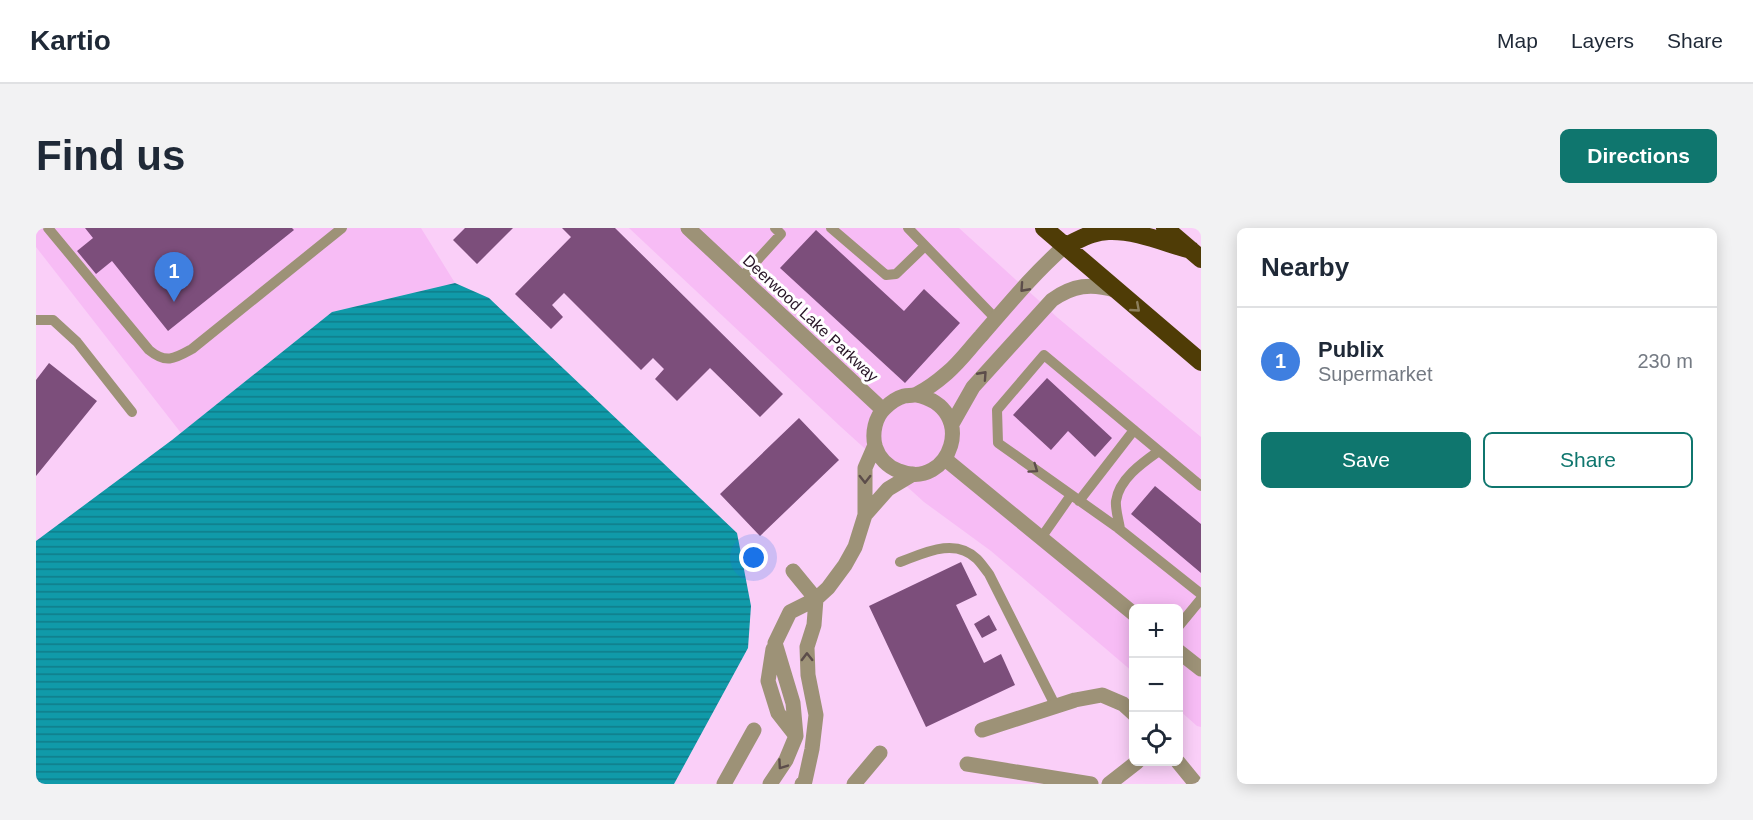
<!DOCTYPE html>
<html lang="en">
<head>
<meta charset="utf-8">
<style>
	body { margin:0; font-family:Helvetica,sans-serif; background:#f2f2f3; color:#1f2937 }
	.controls { position:absolute; right:18px; bottom:18px; display:grid; overflow:hidden; border-radius:9px; box-shadow:0 3px 15px #0003 }
	.controls button { width:54px; height:54px; display:grid; place-items:center; padding:0; border:0; border-bottom:2px solid #e0e1e3; background:#fff; color:#1f2937; font:30px sans-serif }
	.you { position:absolute; left:718px; top:330px; width:21px; height:21px; margin:-15px; border:4px solid #fff; border-radius:50%; background:#1a73e8; box-shadow:0 0 0 9px #1a73e833 }
	.badge { display:grid; place-items:center; width:39px; height:39px; border-radius:50%; background:#0f766e; color:#fff; font-size:20px; font-weight:700 }
	.pin { position:absolute; translate:-50% -50px; filter:drop-shadow(0 2px 3px #0008) }
	.pin::after { content:''; position:absolute; top:32px; width:21px; height:18px; background:inherit; clip-path:polygon(0 0,100% 0,50% 100%) }
	.list { margin:0; padding:0; list-style:none }
	h2 { display:flex; justify-content:space-between; align-items:center; height:78px; margin:0; padding:0 24px; font-size:26px }
	h2 small { font-size:20px; font-weight:400; color:#747a83 }
	.list li { display:grid; grid-template-columns:39px 1fr auto; gap:18px; align-items:center; box-sizing:border-box; height:108px; padding:0 24px; border-top:2px solid #e0e1e3 }
	.list b { display:block; font-size:22px; white-space:nowrap }
	.list p { margin:0; font-size:20px; white-space:nowrap; color:#747a83 }
	.list em { font-size:20px; font-style:normal; color:#747a83 }
	.actions { display:flex; gap:12px; padding:18px 24px }
	.actions a { flex:1; padding:14px 0; border:2px solid #0f766e; border-radius:9px; text-align:center; font-size:21px; color:#0f766e }
	.actions .main { background:#0f766e; color:#fff }
	.icon { flex:none; width:33px; height:33px; fill:none; stroke:currentColor; stroke-width:2; stroke-linecap:round; stroke-linejoin:round }
	.map { position:relative; flex:none; width:1165px; height:556px; overflow:hidden; border-radius:9px }
	header { display:flex; align-items:center; gap:36px; box-sizing:border-box; height:84px; padding:0 30px; background:#fff; border-bottom:2px solid #e0e1e3 }
	header strong { font-size:28px }
	nav { display:flex; gap:33px; margin-inline-start:auto; font-size:21px }
	.intro { display:flex; align-items:center; justify-content:space-between; box-sizing:border-box; height:144px; padding:0 36px }
	h1 { margin:0; font-size:42px }
	.button { padding:15px 27px; border-radius:9px; background:#0f766e; color:#fff; font-size:21px; font-weight:700 }
	main { display:flex; gap:36px; padding:0 36px }
	aside { flex:1; background:#fff; border-radius:9px; box-shadow:0 3px 15px #0003 }
	.map>svg:first-child { display:block }
</style>
</head>
<body>
<header>
<strong>Kartio</strong>
<nav><a>Map</a><a>Layers</a><a>Share</a></nav>
</header>
<div class="intro"><h1>Find us</h1><a class="button">Directions</a></div>
<main>
<div class="map">
<svg width="1165" height="556" viewBox="0 0 1165 556">
	<defs>
		<pattern id="water-rules" width="6" height="5" patternUnits="userSpaceOnUse" patternTransform="scale(1.5)"><rect width="6" height="5" fill="#109aa9"/><path d="M0 2.5h6" fill="none" stroke="#0f7c89"/></pattern>
	</defs>
	<rect width="100%" height="100%" fill="#facff8"/>
	<!-- built -->
	<path fill="#f7bcf5" d="M0,0h385l34,55 -123,29 -151,121 -145,-186z
		M593,0h330l99,90 143,119v290l-4,-1 -18,-16 -1,-102h-44l-1,64 -142,-121 -67,-49 -83,-75z"/>
	<!-- water -->
	<path fill="url(#water-rules)" d="M419,55l34,15 248,235 14,73 -3,42 -74,136h-638v-243l136,-101 160,-128z"/>
	<!-- building -->
	<path fill="#7c4e7b" d="M49,0h207l2,2 -126,101 -56,-70 -16,13 -19,-23 16,-13z
		M429,0h48l-36,36 -24,-24z
		M526,0h53l168,166 -23,23 -50,-49 -33,33 -22,-22 9,-10 -11,-11 -12,12 -77,-77 -12,12 11,12 -12,12 -36,-35 56,-57z
		M780,2l88,81 20,-22 36,34 -55,60 -125,-115z
		M13,135l48,38 -61,75v-96z
		M1011,150l65,60 -17,19 -27,-26 -17,19 -38,-35z
		M763,190l40,42 -79,76 -40,-42z
		M1119,258l46,38v49l-70,-59z
		M925,334l16,33 -21,10 28,58 17,-9 14,31 -89,42 -57,-121z
		M953,387l8,15 -15,8 -8,-14z"/>
	<g fill="none" stroke-linecap="round" stroke-linejoin="round">
		<!-- lane -->
		<path stroke="#9d9277" stroke-width="10" d="M12,0l101,122c17,14 25,9 43,-1l150,-121
			M795,0l55,47 10,-1 29,-28
			M872,0l88,91
			M705,50l40,-44 -6,-6
			M0,92h17l24,22 55,70
			M1165,258l-157,-131 -47,55 1,33 120,85 83,66
			M1043,273l55,-71
			M1084,301c-1,-8 -5,-20 -4,-28 3,-22 26,-38 43,-50
			M1005,310l30,-43
			M864,334c24,-9 55,-25 77,-3 4,4 8,10 12,15l67,133
			M1142,399l23,-28"/>
		<!-- street -->
		<path stroke="#9d9277" stroke-width="15" d="M652,0l195,182
			M880,167c64,13 34,97 -17,76 -11,-4 -20,-13 -24,-25 -3,-13 0,-29 10,-38 5,-5 12,-10 19,-12 4,-1 9,0 13,-2 10,-5 22,-14 30,-21 13,-11 23,-25 34,-37 27,-31 53,-63 84,-90
			M916,196l21,-37 79,-87c21,-15 39,-17 63,-10
			M909,231l189,155
			M829,287l23,-26 25,-15
			M757,343l23,28 -2,26 -7,22 1,28 8,40 -4,34 -7,32 -3,3
			M737,421l-5,32 10,32 18,23
			M1142,423l23,18
			M946,502l93,-30 27,-5 21,9 11,10
			M1142,534l18,22
			M931,536l124,20
			M688,556l30,-54
			M734,556l16,-24 10,-24 -3,-33 -18,-60 15,-31 26,-13 12,-11 17,-23 10,-18 10,-32v-47l10,-23
			M818,556l26,-31
			M1073,556l28,-22"/>
		<!-- highway -->
		<path stroke="#4f3c06" stroke-width="18" d="M1008,0l157,134
			M1129,0l36,31
			M1029,18c14,-6 28,-15 44,-15 27,-1 56,12 82,19"/>
	</g>
	<!-- one-way arrows -->
	<defs><path id="oneway-chevron" d="M-2-3.5L2.5 0L-2 3.5" fill="none" stroke-width="1.6" stroke-linecap="round" stroke-linejoin="round" transform="scale(1.5)"/></defs>
	<g stroke="#5c4d4a">
		<use href="#oneway-chevron" transform="translate(988 60) rotate(132)"/>
		<use href="#oneway-chevron" transform="translate(947 147) rotate(-48)"/>
		<use href="#oneway-chevron" transform="translate(998 241) rotate(35)"/>
		<use href="#oneway-chevron" transform="translate(829 251) rotate(90)"/>
		<use href="#oneway-chevron" transform="translate(771 429) rotate(-91)"/>
		<use href="#oneway-chevron" transform="translate(746 537) rotate(125)"/>
	</g>
	<use stroke="#8d805d" href="#oneway-chevron" transform="translate(1100 80) rotate(41)"/>
	<g text-anchor="middle" stroke-width="6" stroke-linejoin="round" paint-order="stroke">
		<!-- street labels -->
		<g font-size="16" fill="#271426" stroke="#fff">
			<text transform="translate(775 90) rotate(43)" y="6">Deerwood Lake Parkway</text>
		</g>
	</g>
</svg>
<div class="controls">
<button>+</button>
<button>−</button>
<button><svg class="icon" aria-label="locate" viewBox="0 0 24 24"><circle cx="12" cy="12" r="6"/><path d="M12 2v4M12 18v4M2 12h4M18 12h4"/></svg></button>
</div>
<div class="you"></div>
<div class="pin badge" style="left:138px;top:74px;background:#3f7fe0">1</div>
</div>
<aside>
<h2>Nearby<small></small></h2>
<ul class="list">
<li><span class="badge" style="background:#3f7fe0">1</span><div><b>Publix</b><p>Supermarket</p></div><em>230 m</em></li>
</ul>
<div class="actions"><a class="main">Save</a><a>Share</a></div>
</aside>
</main>
</body>
</html>
